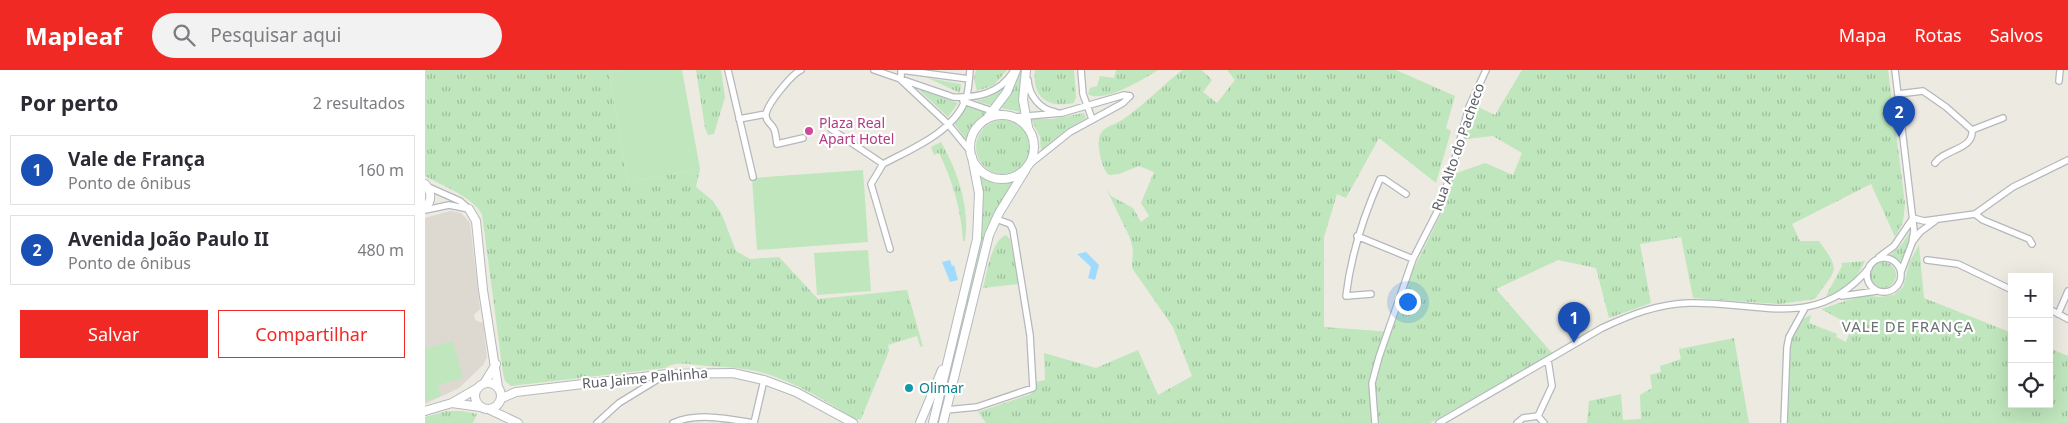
<!DOCTYPE html>
<html lang="pt">
<head>
<meta charset="utf-8">
<style>
	body { margin:0; font-family:"Noto Sans",sans-serif; background:#f2f2f3; color:#2b2b33 }
	.controls { position:absolute; right:15px; bottom:15px; display:grid; overflow:hidden; border-radius:0px; box-shadow:0 5px 20px #0002 }
	.controls button { width:45px; height:45px; display:grid; place-items:center; padding:0; border:0; border-bottom:1px solid #e1e1e2; background:#fff; color:#2b2b33; font:25px sans-serif }
	.you { position:absolute; left:982px; top:231px; width:18px; height:18px; margin:-12px; border:4px solid #fff; border-radius:50%; background:#1a73e8; box-shadow:0 0 0 8px #1a73e833 }
	.badge { display:grid; place-items:center; width:32px; height:32px; border-radius:50%; background:#f02925; color:#fff; font-size:16px; font-weight:700 }
	.pin { position:absolute; translate:-50% -41px; filter:drop-shadow(0 1px 2px #0008) }
	.pin::after { content:''; position:absolute; top:26px; width:18px; height:15px; background:inherit; clip-path:polygon(0 0,100% 0,50% 100%) }
	.list { margin:0; padding:0; list-style:none }
	h2 { display:flex; justify-content:space-between; align-items:center; height:65px; margin:0; padding:0 20px; font-size:21px }
	h2 small { font-size:16px; font-weight:400; color:#7c7c81 }
	.list li { display:grid; grid-template-columns:32px 1fr auto; gap:15px; align-items:center; box-sizing:border-box; height:70px; margin:0 10px 10px; padding:0 10px; border:1px solid #e1e1e2; border-radius:0px }
	.list b { display:block; font-size:19px; white-space:nowrap }
	.list p { margin:0; font-size:16px; white-space:nowrap; color:#7c7c81 }
	.list em { font-size:16px; font-style:normal; color:#7c7c81 }
	.actions { display:flex; gap:10px; padding:15px 20px }
	.actions a { flex:1; padding:11px 0; border:1px solid #f02925; border-radius:0px; text-align:center; font-size:18px; color:#f02925 }
	.actions .main { background:#f02925; color:#fff }
	.icon { flex:none; width:28px; height:28px; fill:none; stroke:currentColor; stroke-width:2; stroke-linecap:round; stroke-linejoin:round }
	.map { position:relative; flex:none; width:1643px; height:353px; overflow:hidden }
	header { display:flex; align-items:center; gap:30px; box-sizing:border-box; height:70px; padding:0 25px; background:#f02925; color:#fff }
	header strong { font-size:24px }
	nav { display:flex; gap:28px; margin-inline-start:auto; font-size:18px }
	.search { width:350px; height:45px; background:#f2f2f3; display:flex; align-items:center; gap:12px; box-sizing:border-box; padding:0 18px; border-radius:28px; color:#7c7c81; font-size:19px }
	main { display:flex }
	aside { flex:1; background:#fff }
	.map>svg:first-child { display:block }
</style>
</head>
<body>
<header>
<strong>Mapleaf</strong>
<div class="search"><svg class="icon" aria-label="search" viewBox="0 0 24 24"><circle cx="10" cy="10" r="6"/><path d="M15 15l6 6"/></svg>Pesquisar aqui</div>
<nav><a>Mapa</a><a>Rotas</a><a>Salvos</a></nav>
</header>
<main>
<aside>
<h2>Por perto<small>2 resultados</small></h2>
<ul class="list">
<li><span class="badge" style="background:#1a4fb4">1</span><div><b>Vale de França</b><p>Ponto de ônibus</p></div><em>160 m</em></li>
<li><span class="badge" style="background:#1a4fb4">2</span><div><b>Avenida João Paulo II</b><p>Ponto de ônibus</p></div><em>480 m</em></li>
</ul>
<div class="actions"><a class="main">Salvar</a><a>Compartilhar</a></div>
</aside>
<div class="map">
<svg width="1643" height="353" viewBox="0 0 1643 353">
	<defs>
		<pattern id="grass-tufts" width="24" height="20" patternUnits="userSpaceOnUse" patternTransform="scale(1.25)"><rect width="24" height="20" fill="#bfe6bc"/><path d="M3 7l-1-3M5 7V3M7 7l1-3M15 17l-1-3M17 17v-4M19 17l1-3" fill="none" stroke="#9ebe9c"/></pattern>
	</defs>
	<rect width="100%" height="100%" fill="#edeae1"/>
	<!-- education -->
	<path fill="#ded9d0" d="M25,141l11,2 9,10 10,86 -6,6 1,5 8,3 4,34 -4,8 -24,23 -34,16v-186z"/>
	<!-- grass -->
	<path fill="url(#grass-tufts)" d="M0,0h199l-15,3 19,109 72,-13 -4,18 17,14 9,14 14,36 14,8 29,-2 39,42 89,-9 16,57 -3,-1 -3,-10 -29,9 1,6 -28,68 -4,1c-32,-19 -64,-40 -101,-49 -19,-4 -38,-4 -58,-6 -12,-1 -22,-4 -33,3l-154,18 -6,-5 -2,-8 -21,-159c-12,-19 -38,-27 -57,-38z
		M271,0h25l4,27 -11,37 -6,1 -3,-7z
		M551,0h31l-13,15 -17,6 -3,-12z
		M595,0h2l-2,21 2,21 -22,-4 12,-19z
		M610,0h39l2,27 -2,6c-26,5 -42,-5 -39,-33z
		M691,0h42c-14,9 -55,34 -70,24l2,-6 7,-2 3,-10 14,2z
		M757,0h20l10,10 -9,12 14,11 18,-23 -8,-10h169l59,26 -9,32 5,3 -15,52 -57,-45 -33,60 -9,-4 -13,43v90l68,5 20,-60 32,-64 10,-34 31,-11 28,12 9,-22 -29,-17 -28,3 9,-34 21,10 27,-45h366l17,134 -2,18 -8,15 -24,-53 -79,40 8,17h19c23,32 17,27 -4,58l-36,5 -86,-6 -12,-61 -41,7 11,59 -42,15 -13,-50 -38,-8 -62,29 57,65 -123,69h-444l-8,-11 53,-18 5,-12 9,-2 -1,-27 52,15 42,-18 20,45 34,-19 -19,-49 -41,-59 1,-19 -3,-11 -24,-50 5,8 22,12 8,14 8,-6 -8,-13 13,-31 -15,-6 -20,8 -10,1c-7,-5 -13,-31 -9,-40 3,-8 16,-11 22,-15 21,-14 40,-34 60,-50z
		M503,8l33,6 -1,9z
		M580,16l-12,20 -17,-5 13,-4z
		M493,19l40,14 -10,14z
		M541,36l19,6v2l-13,12 -6,14 -12,-17z
		M659,43l2,5 -20,12 -25,21 -1,-14 -9,-18h22z
		M551 77a27 27 0 1 1 54 0a27 27 0 1 1-54 0Z
		M516,72c17,30 29,65 24,99h-2c-2,-32 -10,-59 -24,-88l-5,2 -3,-8z
		M555,105l14,8 20,-1 -16,25 -13,31 -45,185h-3l43,-178 3,-47z
		M1486,160l-3,16 -7,16 -11,-7 12,-11z
		M581,165l4,4 8,45 -35,4c4,-15 8,-47 23,-53z
		M1494,175l5,53 88,35v71h37v-56l19,8v67h-280c-1,-27 -9,-98 23,-108l-2,8 28,11 -1,3 10,5 6,-16 -31,-17 43,-14 15,2 15,-2 9,-8 7,-26z
		M1440,191c-8,17 -20,32 -39,35l16,-30 -1,-3z
		M1445 205a13 13 0 1 1 26 0a13 13 0 1 1-26 0Z
		M1309,268l15,85h-162l2,-22 32,-7 2,26 18,-1 -1,-24 12,-7 -2,-13 11,-3 -1,-6 21,-7 -2,-10z
		M22,341h15l15,3 -4,9h-48v-6z"/>
	<!-- park -->
	<path fill="#bfe6bc" d="M199,0h58l18,99 -72,13 -19,-109z
		M438,100l5,72 -111,8 -5,-72z
		M443,180l3,41 -54,4 -3,-42z
		M28,271l10,37 -25,7 3,11 -16,5v-52z"/>
	<!-- water -->
	<path fill="#a0dbff" d="M661,182l13,13 -4,15 -7,-2 3,-11 -14,-13z
		M525,190l2,6 2,-1 4,15 -8,2 -8,-20z"/>
	<g fill="none" stroke-linecap="round" stroke-linejoin="round">
		<defs>
			<path id="street" d="M303,0l25,107
				M376,0c-9,4 -36,36 -35,46 0,6 6,8 8,13 2,4 2,10 3,15l26,-6
				M449,0l79,27c24,1 46,-3 60,-25
				M656,0l2,24 9,25
				M1470,0l19,160 -2,13 -11,29
				M544,9l-68,-9v10l47,44 22,27
				M603,10c1,15 11,29 27,32
				M1634,11l1,-11
				M1473,24l25,-3 23,16 26,23c2,20 -28,19 -37,33
				M538,31l41,14
				M590,47l47,-4 62,-18 6,1
				M314,49l27,-5
				M406,59l52,35 -12,20 19,65
				M1547,60l31,-12
				M458,94c28,-15 70,-32 82,-63 4,-9 4,-21 5,-31
				M605,94l40,-32 53,-29 7,-7
				M1,116l34,15 9,8
				M0,140l24,-5 20,4
				M1550,144l8,6 46,19 3,5
				M1488,148l11,3 51,-7 38,-27 55,-27
				M932,166l56,23
				M1488,171l7,-9 15,-11
				M1454,187l15,-11 19,-28
				M1442 205a17 17 0 1 1 34 0a17 17 0 1 1-34 0Z
				M1502,190l31,4 54,26
				M946,224l-25,2c5,-42 17,-79 34,-117h4l22,15
				M1417,226l35,-5
				M1624,239l19,10
				M1633,244l10,-23
				M521,340l31,-3 56,-19 -3,-53 -17,-105 -3,-6 -14,-5
				M1113,346l6,7
				M172,353l22,-20 44,-27
				M248,353c25,-11 56,-4 81,0
				M329,353l10,-43
				M950,353l-3,-40 7,-26 34,-98 26,-51 12,-35 18,-66 17,-37
				M1014,353l163,-95c28,-13 55,-24 87,-25 70,-2 127,29 180,-35
				M1092,353l6,-5 15,-2 14,-30 -4,-26
				M1359,353l3,-76 2,-10 16,-29"/>
			<path id="secondary" d="M601,0l-3,30 5,27
				M545 77a32 32 0 1 1 64 0a32 32 0 1 1-64 0Z
				M563,47l19,-25 9,-22
				M0,114c7,8 7,17 0,24
				M44,139l7,12 7,69 15,97
				M60,312l11,-18
				M50 326a13 13 0 1 1 26 0a13 13 0 1 1-26 0Z
				M77,328l14,-6 151,-18 66,-1 31,7 32,12 57,31
				M27,333l28,4
				M63,339l30,14
				M0,341l27,-8 24,-14
				M495,353l22,-53
				M508,353l44,-184 2,-46 -7,-36
				M518,353l46,-188 10,-22 27,-44"/>
		</defs>
		<!-- street casing -->
		<use href="#street" stroke="#b4b8bd" stroke-width="8"/>
		<!-- secondary casing -->
		<use href="#secondary" stroke="#b5b9bf" stroke-width="10"/>
		<!-- street -->
		<use href="#street" stroke="#fff" stroke-width="5.5"/>
		<!-- secondary -->
		<use href="#secondary" stroke="#fff" stroke-width="8"/>
	</g>
	<!-- markers -->
	<circle fill="#d1479c" stroke="#fff" stroke-width="2" cx="384" cy="61" r="5"/>
	<circle fill="#0f9aa8" stroke="#fff" stroke-width="2" cx="484" cy="318" r="5"/>
	<g text-anchor="middle" stroke-width="4.5" stroke-linejoin="round" paint-order="stroke">
		<!-- hotel labels -->
		<g font-size="14" fill="#b23c85" stroke="#fff" text-anchor="start">
			<text x="394" y="58">Plaza Real<tspan x="394" dy="16">Apart Hotel</tspan></text>
		</g>
		<!-- street labels -->
		<g font-size="14" fill="#5a5e63" stroke="#fff">
			<text transform="translate(1033 77) rotate(-71)" y="5">Rua Alto do Pacheco</text>
			<text transform="translate(220 308) rotate(-5)" y="5">Rua Jaime Palhinha</text>
		</g>
		<!-- culture labels -->
		<g font-size="14" fill="#0d838f" stroke="#fff" text-anchor="start">
			<text x="494" y="323">Olimar</text>
		</g>
		<!-- neighbourhood labels -->
		<g font-size="15" letter-spacing="1" fill="#6b7075" stroke="#fff">
			<text x="1483" y="262">VALE DE FRANÇA</text>
		</g>
	</g>
</svg>
<div class="controls">
<button>+</button>
<button>−</button>
<button><svg class="icon" aria-label="locate" viewBox="0 0 24 24"><circle cx="12" cy="12" r="6"/><path d="M12 2v4M12 18v4M2 12h4M18 12h4"/></svg></button>
</div>
<div class="you"></div>
<div class="pin badge" style="left:1149px;top:273px;background:#1a4fb4">1</div>
<div class="pin badge" style="left:1474px;top:67px;background:#1a4fb4">2</div>
</div>
</main>
</body>
</html>
